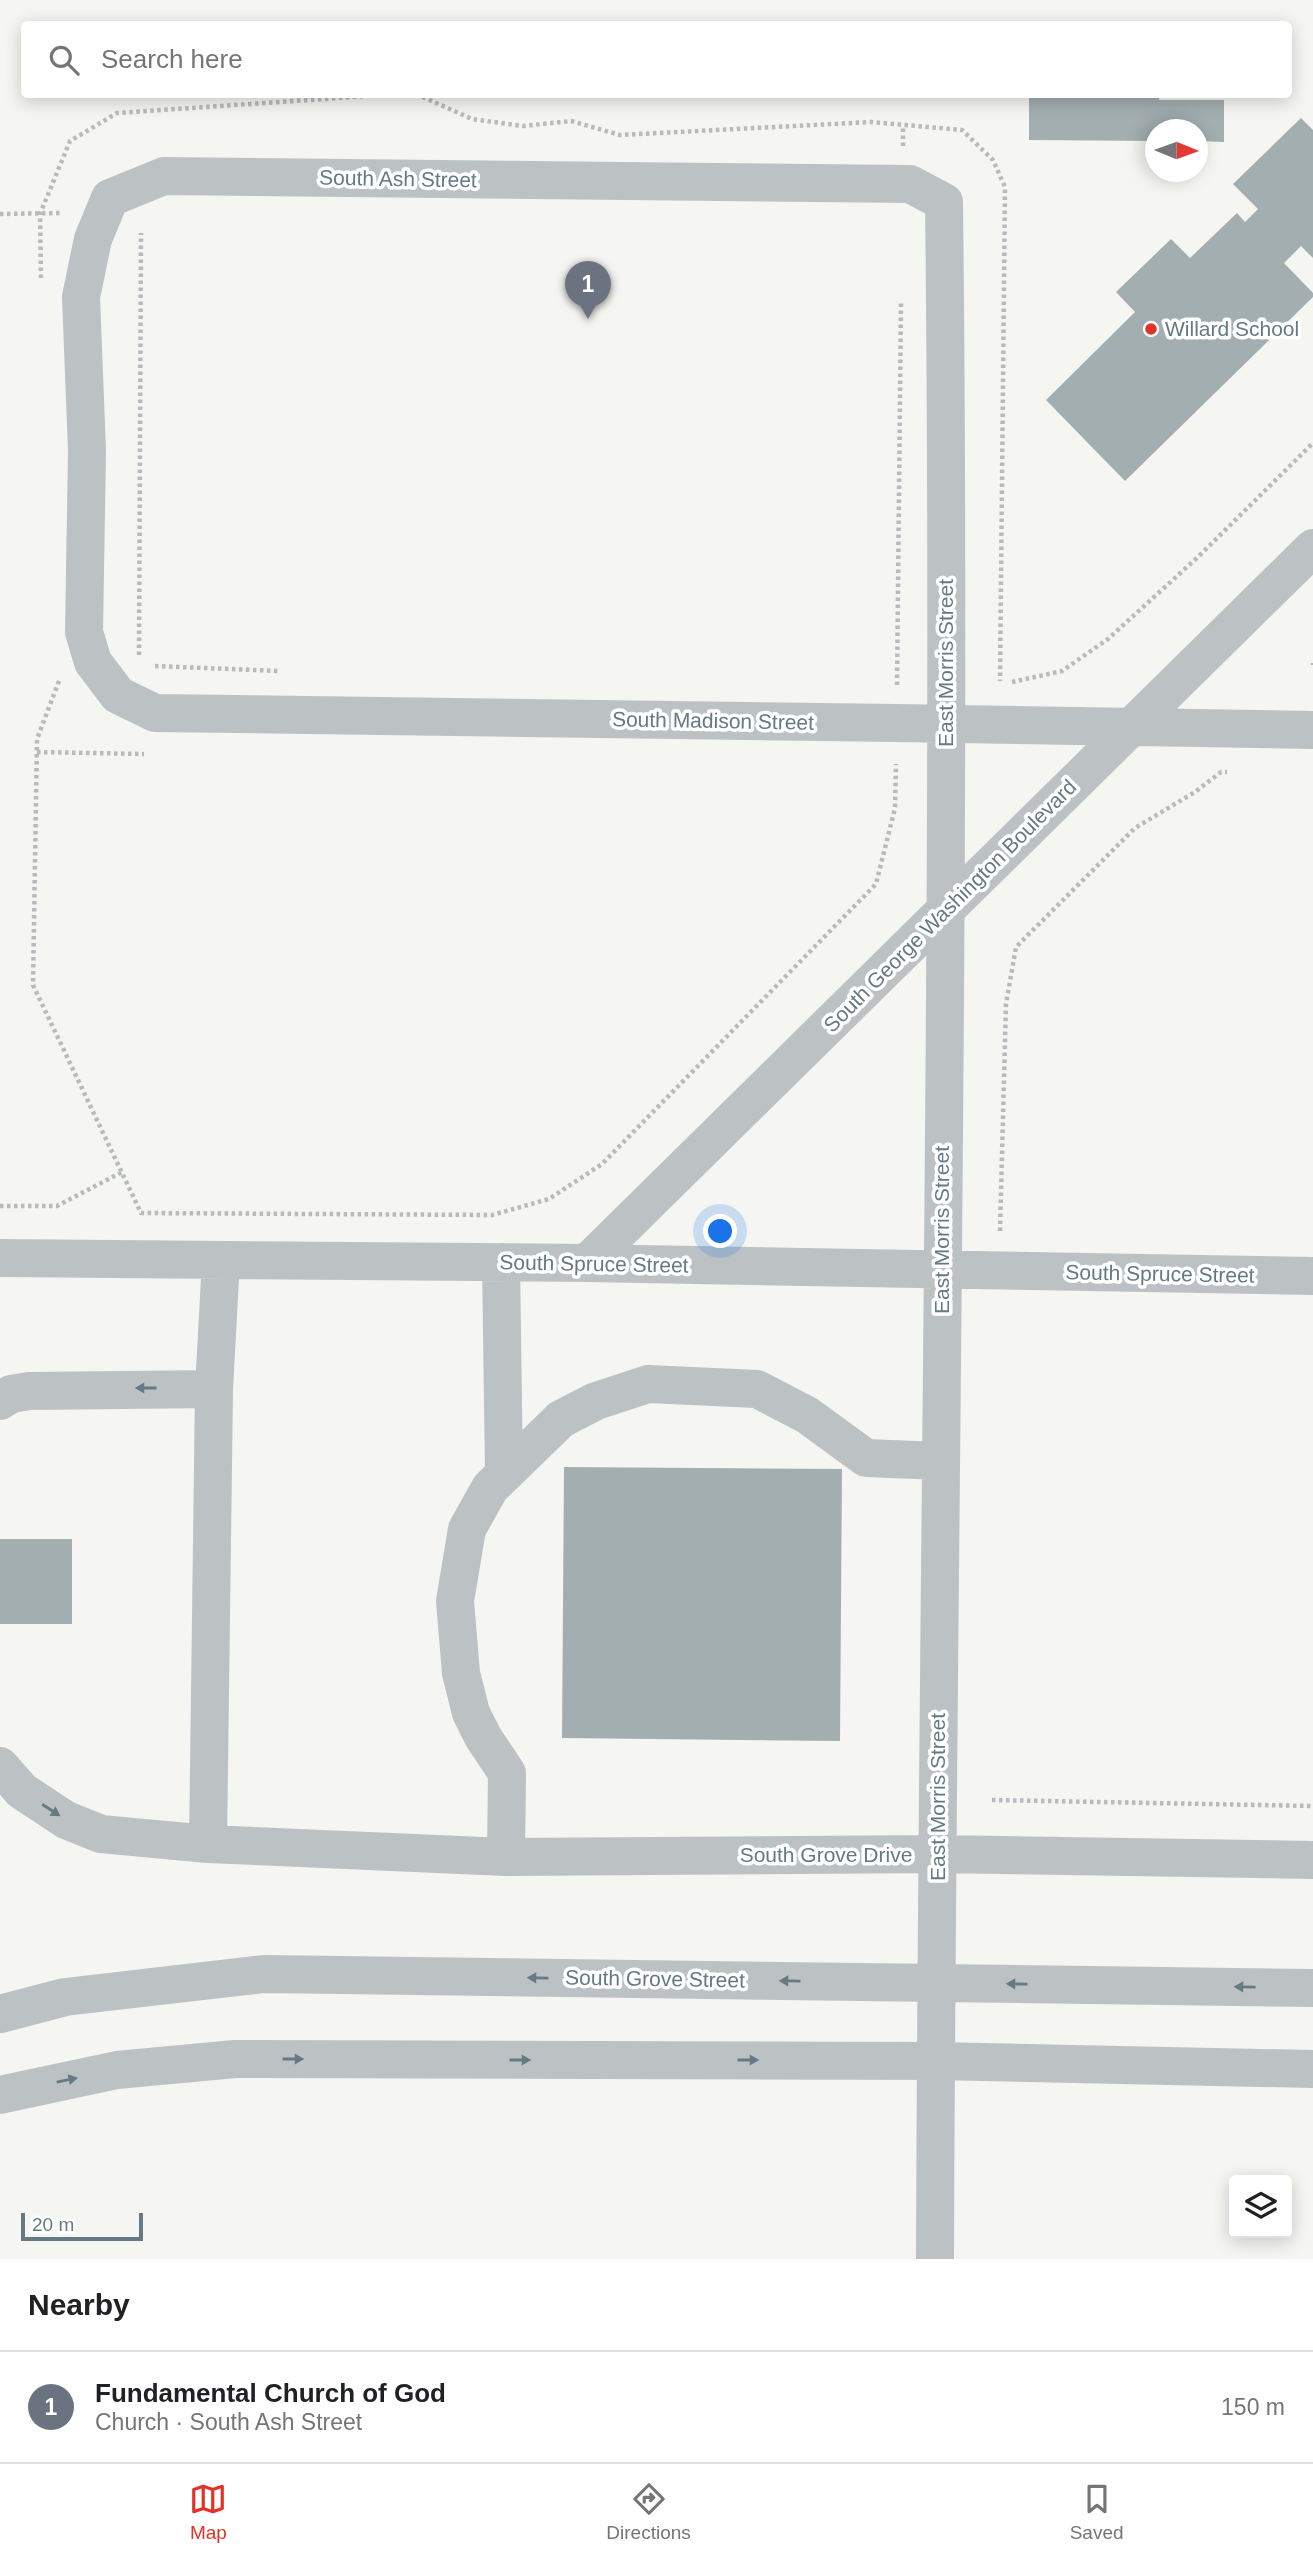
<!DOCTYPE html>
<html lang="en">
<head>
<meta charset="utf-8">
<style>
	body { margin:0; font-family:Helvetica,sans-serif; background:#f2f2f2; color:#202124 }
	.controls { position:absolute; right:21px; bottom:21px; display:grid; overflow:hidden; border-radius:7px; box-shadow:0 4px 18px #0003 }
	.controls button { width:63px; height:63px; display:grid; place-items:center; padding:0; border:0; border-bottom:2px solid #e0e0e0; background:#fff; color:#202124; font:35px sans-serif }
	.compass { position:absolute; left:1145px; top:119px; width:63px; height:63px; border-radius:50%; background:#fff; box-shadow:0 4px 18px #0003; rotate:91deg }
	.scale { position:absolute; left:21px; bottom:18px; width:122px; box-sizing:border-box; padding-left:7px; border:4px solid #657a82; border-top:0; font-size:19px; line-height:24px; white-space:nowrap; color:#657a82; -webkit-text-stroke:5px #fff; paint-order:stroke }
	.you { position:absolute; left:721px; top:1232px; width:24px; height:24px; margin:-18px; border:5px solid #fff; border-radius:50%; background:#1a73e8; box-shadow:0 0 0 10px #1a73e833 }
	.badge { display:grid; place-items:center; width:46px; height:46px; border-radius:50%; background:#e03227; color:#fff; font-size:23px; font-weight:700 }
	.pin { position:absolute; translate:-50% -58px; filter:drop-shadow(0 2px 4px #0008) }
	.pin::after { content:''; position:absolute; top:37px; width:24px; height:21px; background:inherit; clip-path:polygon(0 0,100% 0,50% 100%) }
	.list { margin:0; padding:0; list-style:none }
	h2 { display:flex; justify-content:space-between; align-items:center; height:91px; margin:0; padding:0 28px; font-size:30px }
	h2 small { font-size:23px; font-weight:400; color:#757577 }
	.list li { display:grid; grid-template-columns:46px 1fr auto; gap:21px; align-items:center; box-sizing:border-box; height:112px; padding:0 28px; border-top:2px solid #e0e0e0 }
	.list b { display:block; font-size:26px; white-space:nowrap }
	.list p { margin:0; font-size:23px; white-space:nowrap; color:#757577 }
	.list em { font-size:23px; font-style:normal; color:#757577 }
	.icon { flex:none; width:38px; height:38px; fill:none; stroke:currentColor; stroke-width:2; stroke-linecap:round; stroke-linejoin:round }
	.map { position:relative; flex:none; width:1313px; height:2259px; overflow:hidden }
	.search { position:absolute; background:#fff; box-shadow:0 4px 18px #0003; left:21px; right:21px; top:21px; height:77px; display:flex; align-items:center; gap:18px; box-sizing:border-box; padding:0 24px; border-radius:7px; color:#757577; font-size:26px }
	.sheet { height:203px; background:#fff }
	nav { display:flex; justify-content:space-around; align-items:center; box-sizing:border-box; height:98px; border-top:2px solid #e0e0e0; background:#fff; font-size:19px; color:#757577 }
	nav a { display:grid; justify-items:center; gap:4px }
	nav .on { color:#e03227 }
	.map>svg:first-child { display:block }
</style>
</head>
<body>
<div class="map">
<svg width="1313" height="2259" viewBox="0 0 1313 2259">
	<rect width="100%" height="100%" fill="#f5f5f2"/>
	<!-- building -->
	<path fill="#a3aeb1" d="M1029,94h131l-1,6h65v42l-26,-1v-11h-42v11l-127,-1z
		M1301,118l12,12v128l-12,-12 -17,17 29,30v4l-188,184 -79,-81 89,-88 -19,-20 55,-53 19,19 47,-45 8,9 13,-13 -25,-25z
		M564,1467l278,2 -2,272 -278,-3z
		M0,1539h72v85h-72z"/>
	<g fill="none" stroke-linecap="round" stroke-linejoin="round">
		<!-- path -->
		<path stroke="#b7bbbc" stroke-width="4.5" stroke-dasharray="3.5 3.5" stroke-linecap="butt" d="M416,94l56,25 51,7 48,-5 49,14 251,-13 91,8 31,30 12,27 -5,494
			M903,146v-20
			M0,214l60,-1
			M41,278l-1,-64 30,-73 47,-28 281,-19
			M139,655l2,-422
			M1313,663v2
			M155,666l124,5
			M59,681l-22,58 -4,246 108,228 351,2 57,-16 53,-35 274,-280 19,-76 1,-44
			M1012,682l50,-11 46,-32 91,-83 114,-113
			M897,685l4,-383
			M37,752l107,2
			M0,1206h57l65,-34
			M1000,1231l6,-227 10,-57 119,-119 60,-36 26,-20h6
			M992,1800l321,6"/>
		<!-- minor -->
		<path stroke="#bcc2c4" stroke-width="38" d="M0,1258l587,5 726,13
			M501,1262l3,212
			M587,1263l726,-715
			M0,1401l11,-7 18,-3 185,-2
			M0,1766l22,25 44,29 35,14 107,10 298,13 432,-3 375,6
			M208,1844l6,-455 7,-129
			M506,1857l1,-84 -24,-36 -12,-24 -10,-40 -6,-72 12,-72 23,-41 71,-69 35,-18 52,-17 109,5 50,26 59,43 74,3
			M0,2014l65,-17 199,-23 1049,14
			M0,2095l117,-25 118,-11 701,2 377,8
			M935,2259c2,-686 17,-1372 9,-2057l-34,-18 -746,-8 -54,22 -17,41 -12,58 6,154 -3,181 9,30 25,33 37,18 741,10c139,3 278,5 417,7"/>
	</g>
	<!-- one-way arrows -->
	<defs><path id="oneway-solid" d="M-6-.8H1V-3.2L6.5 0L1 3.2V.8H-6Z" transform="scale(1.75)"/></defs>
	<g fill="#657a82">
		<use href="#oneway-solid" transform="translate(146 1388) rotate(-180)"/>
		<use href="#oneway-solid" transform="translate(51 1810) rotate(33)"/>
		<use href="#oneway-solid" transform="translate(538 1978) rotate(-179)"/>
		<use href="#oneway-solid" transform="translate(790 1981) rotate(-179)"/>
		<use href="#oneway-solid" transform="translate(1017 1984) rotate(-179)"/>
		<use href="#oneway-solid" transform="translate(1245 1987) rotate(-179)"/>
		<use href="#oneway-solid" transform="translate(293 2059)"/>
		<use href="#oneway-solid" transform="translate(520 2060)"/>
		<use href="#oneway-solid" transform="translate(748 2060)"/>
		<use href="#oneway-solid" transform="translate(67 2080) rotate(-12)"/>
	</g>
	<!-- markers -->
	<circle fill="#e03227" stroke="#fff" stroke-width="2.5" cx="1151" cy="329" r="7"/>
	<g text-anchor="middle" stroke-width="7" stroke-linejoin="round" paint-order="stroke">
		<!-- street labels -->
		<g font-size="21" fill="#657a82" stroke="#fff">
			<text transform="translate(398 179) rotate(1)" y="7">South Ash Street</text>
			<text transform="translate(946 663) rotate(-90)" y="7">East Morris Street</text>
			<text transform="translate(713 721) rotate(1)" y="7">South Madison Street</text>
			<text transform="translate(950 906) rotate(-45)" y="7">South George Washington Boulevard</text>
			<text transform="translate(942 1230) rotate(-90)" y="7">East Morris Street</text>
			<text transform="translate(594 1264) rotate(1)" y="7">South Spruce Street</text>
			<text transform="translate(1160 1274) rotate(1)" y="7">South Spruce Street</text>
			<text transform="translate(938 1797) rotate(-90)" y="7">East Morris Street</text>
			<text x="826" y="1862">South Grove Drive</text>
			<text transform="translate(655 1979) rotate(1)" y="7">South Grove Street</text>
		</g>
		<!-- poi labels -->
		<g font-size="21" fill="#657a82" stroke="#fff" text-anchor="start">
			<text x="1165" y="336">Willard School</text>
		</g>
	</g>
</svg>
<div class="controls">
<button><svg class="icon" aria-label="layers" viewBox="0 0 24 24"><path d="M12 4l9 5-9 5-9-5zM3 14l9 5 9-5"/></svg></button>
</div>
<svg class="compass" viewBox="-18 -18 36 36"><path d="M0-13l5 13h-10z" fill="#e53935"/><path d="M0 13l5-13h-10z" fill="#757577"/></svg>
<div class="scale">20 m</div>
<div class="you"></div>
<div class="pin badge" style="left:588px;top:319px;background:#6b7280">1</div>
<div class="search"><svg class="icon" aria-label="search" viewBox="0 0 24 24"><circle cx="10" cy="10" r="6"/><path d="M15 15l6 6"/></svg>Search here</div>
</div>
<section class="sheet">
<h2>Nearby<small></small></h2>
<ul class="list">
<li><span class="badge" style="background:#6b7280">1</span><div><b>Fundamental Church of God</b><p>Church · South Ash Street</p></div><em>150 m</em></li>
</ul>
</section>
<nav>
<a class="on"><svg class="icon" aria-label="map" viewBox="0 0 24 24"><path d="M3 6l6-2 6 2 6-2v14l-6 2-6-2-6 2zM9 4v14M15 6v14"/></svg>Map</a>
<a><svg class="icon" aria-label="directions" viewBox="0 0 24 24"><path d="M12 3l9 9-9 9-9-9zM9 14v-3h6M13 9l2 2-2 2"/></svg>Directions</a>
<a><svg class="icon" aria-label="saved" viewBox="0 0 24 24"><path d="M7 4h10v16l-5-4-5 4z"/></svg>Saved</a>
</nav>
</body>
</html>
